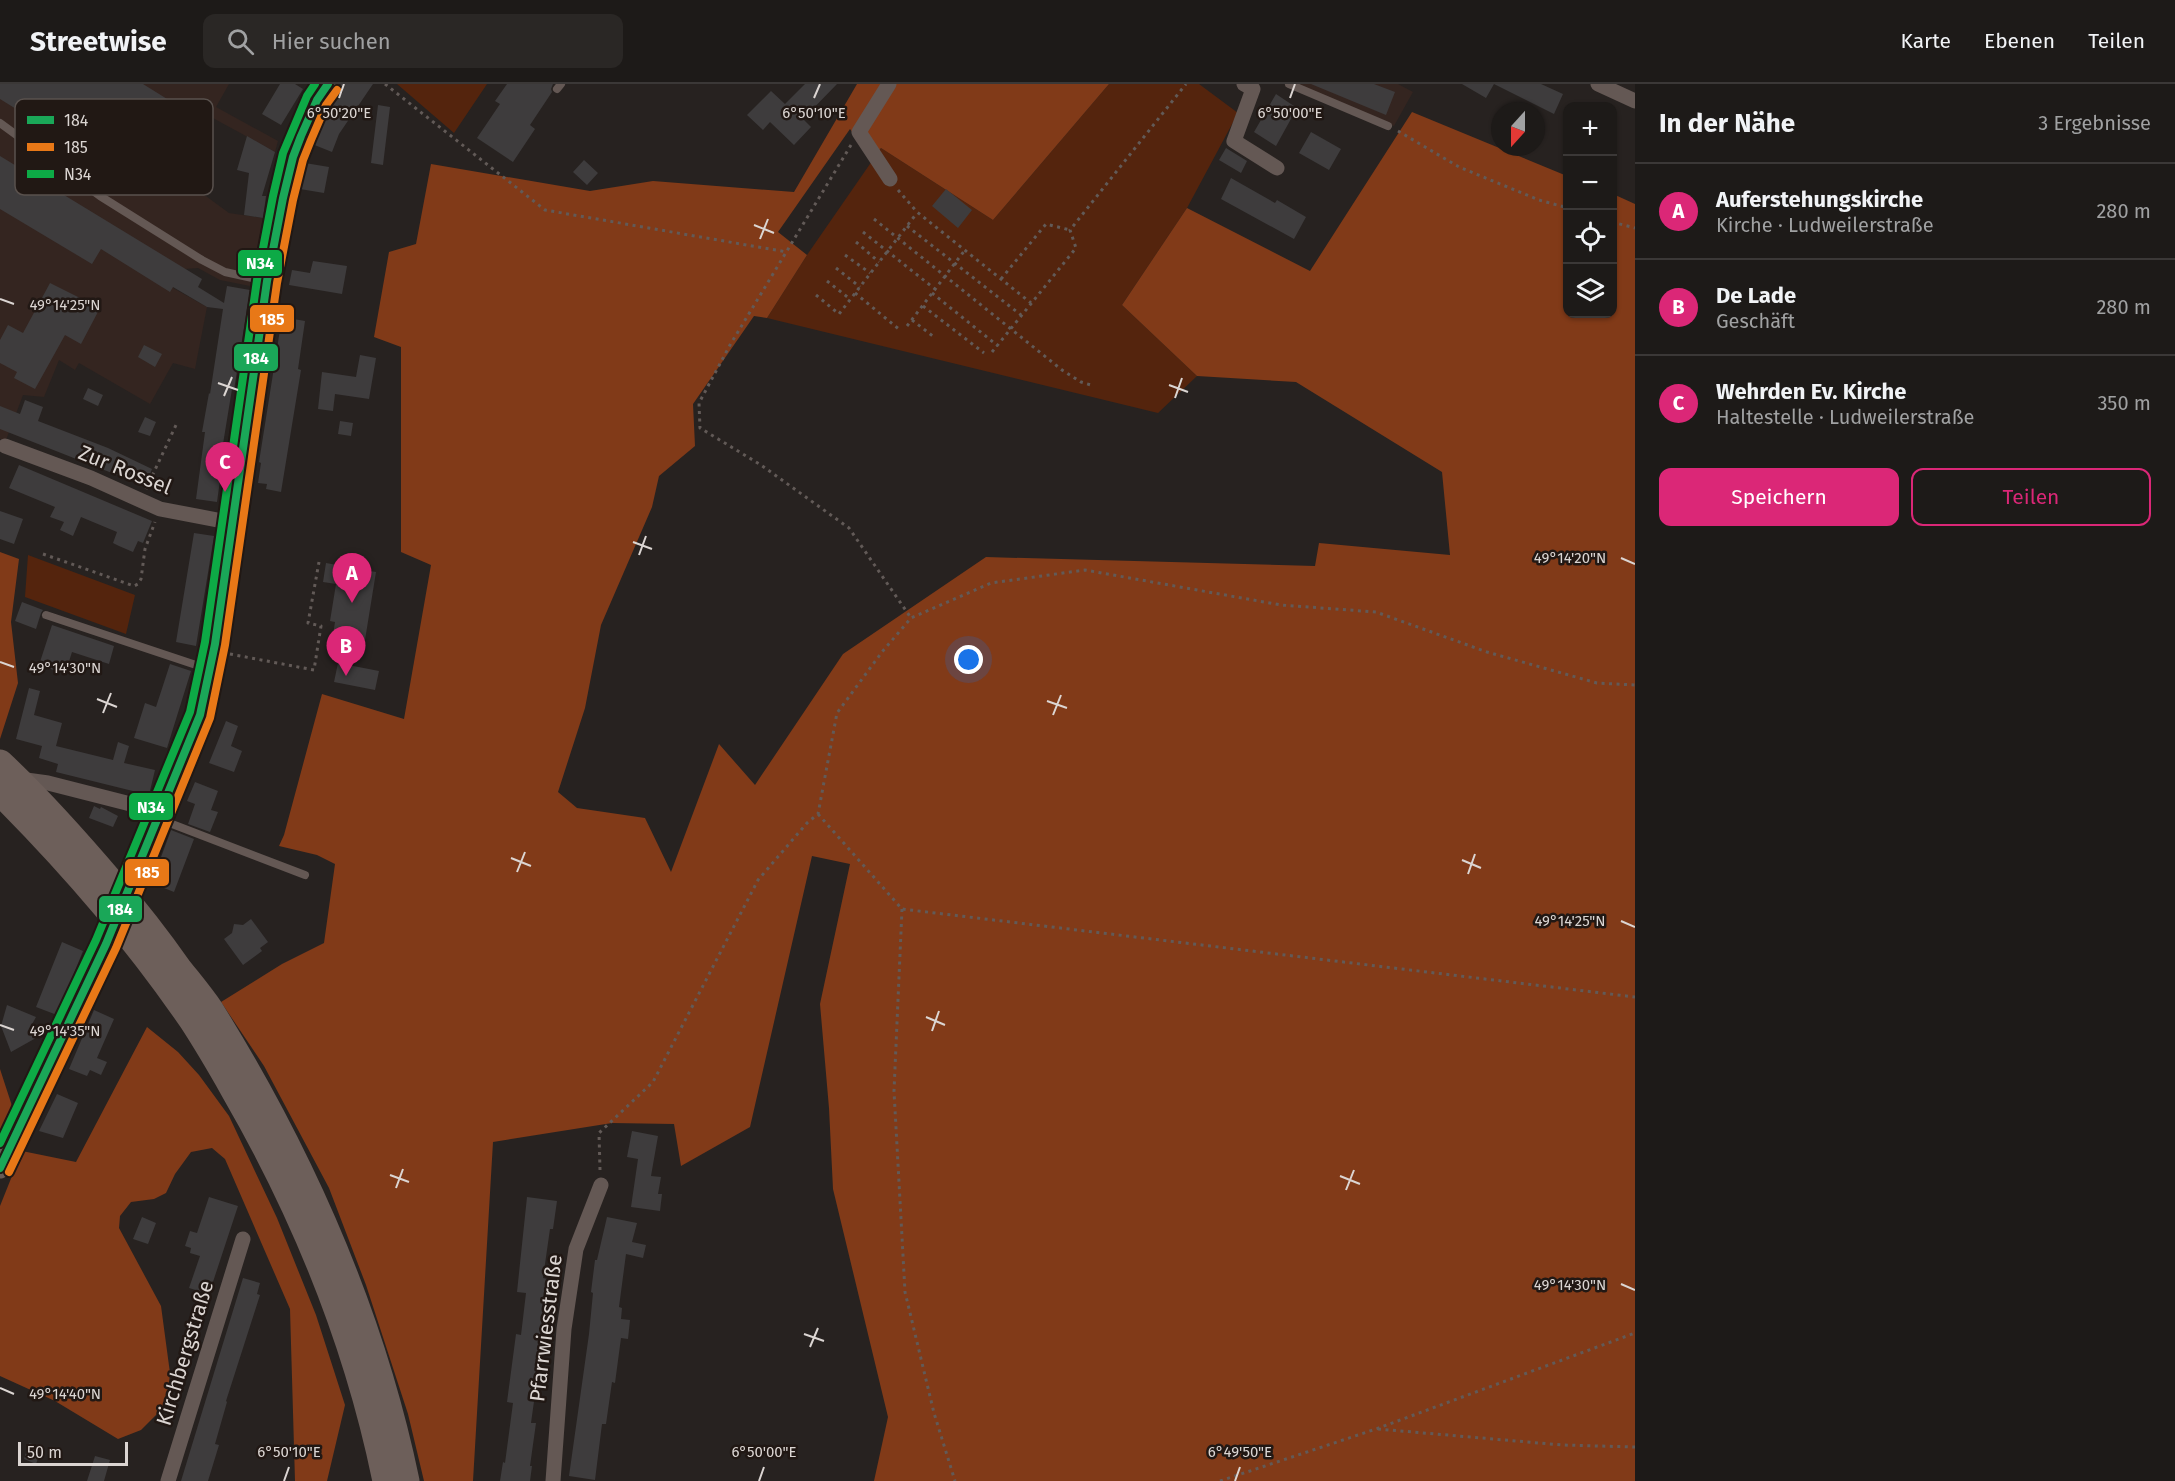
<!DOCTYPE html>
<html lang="de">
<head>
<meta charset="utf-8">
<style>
	body { margin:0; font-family:"Fira Sans",sans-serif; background:#2a2725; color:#f1f3f6 }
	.controls { position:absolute; right:18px; top:18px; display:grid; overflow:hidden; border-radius:12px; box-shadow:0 2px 4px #0004 }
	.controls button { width:54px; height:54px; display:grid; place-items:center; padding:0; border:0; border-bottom:2px solid #3b3837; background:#1d1a18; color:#f1f3f6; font:30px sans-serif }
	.compass { position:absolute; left:1491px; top:18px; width:54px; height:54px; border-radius:50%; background:#1d1a18; box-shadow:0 2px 4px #0004; rotate:201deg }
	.scale { position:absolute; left:18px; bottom:15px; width:110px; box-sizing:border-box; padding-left:6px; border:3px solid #dbd5d2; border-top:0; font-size:16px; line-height:21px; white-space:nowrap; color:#dbd5d2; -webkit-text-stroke:4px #211814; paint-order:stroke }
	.you { position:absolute; left:969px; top:576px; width:21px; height:21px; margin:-15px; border:4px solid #fff; border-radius:50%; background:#1a73e8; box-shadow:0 0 0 9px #1a73e833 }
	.badge { display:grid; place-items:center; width:39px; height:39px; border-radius:50%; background:#db2777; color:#fff; font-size:20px; font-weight:700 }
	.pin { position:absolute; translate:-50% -50px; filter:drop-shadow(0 2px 3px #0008) }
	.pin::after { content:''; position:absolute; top:32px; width:21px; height:18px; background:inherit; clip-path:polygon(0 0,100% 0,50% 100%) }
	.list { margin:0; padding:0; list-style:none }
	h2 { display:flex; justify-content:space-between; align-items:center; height:78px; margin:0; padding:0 24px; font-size:26px }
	h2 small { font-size:20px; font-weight:400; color:#a0a1a2 }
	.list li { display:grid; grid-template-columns:39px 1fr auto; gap:18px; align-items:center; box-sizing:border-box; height:96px; padding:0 24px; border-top:2px solid #3b3837 }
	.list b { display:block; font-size:22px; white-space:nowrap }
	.list p { margin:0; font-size:20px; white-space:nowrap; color:#a0a1a2 }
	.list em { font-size:20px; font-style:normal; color:#a0a1a2 }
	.actions { display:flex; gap:12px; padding:18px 24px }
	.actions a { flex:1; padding:14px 0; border:2px solid #db2777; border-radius:12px; text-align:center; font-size:21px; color:#db2777 }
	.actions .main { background:#db2777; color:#fff }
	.icon { flex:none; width:33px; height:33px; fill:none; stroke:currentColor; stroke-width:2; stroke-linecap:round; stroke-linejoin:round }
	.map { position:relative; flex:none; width:1635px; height:1397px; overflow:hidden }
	header { display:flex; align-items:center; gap:36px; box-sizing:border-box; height:84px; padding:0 30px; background:#1d1a18; border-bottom:2px solid #3b3837 }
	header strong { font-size:28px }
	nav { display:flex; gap:33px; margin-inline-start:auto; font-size:21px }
	.search { width:420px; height:54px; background:#2a2725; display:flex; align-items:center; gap:15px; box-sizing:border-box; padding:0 21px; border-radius:12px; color:#a0a1a2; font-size:22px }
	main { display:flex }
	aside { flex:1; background:#1d1a18 }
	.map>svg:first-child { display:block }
</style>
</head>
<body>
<header>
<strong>Streetwise</strong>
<div class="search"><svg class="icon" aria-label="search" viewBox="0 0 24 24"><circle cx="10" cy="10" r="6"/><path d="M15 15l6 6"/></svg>Hier suchen</div>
<nav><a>Karte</a><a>Ebenen</a><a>Teilen</a></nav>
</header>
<main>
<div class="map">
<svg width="1635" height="1397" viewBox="0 0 1635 1397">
	<rect width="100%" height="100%" fill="#272220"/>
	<!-- built -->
	<path fill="#342520" d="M0,0h229l-13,23 62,34 -3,11 -64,-35 -20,33 23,13 -15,28 30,22 34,5 -13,68 -30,-6 -22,-12 -14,1 -11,19 34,19 -12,62 -22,-6 -23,41 -71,-41 -4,7 -16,-10 -15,37 -21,-2 -17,45 -6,-1z
		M1293,0h105l15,8 -19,34z"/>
	<!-- green -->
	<path fill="#54240d" d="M397,0h90l-33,49z
		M1109,0h90l39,29 -51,95 -65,97 75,71 -39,37 -391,-95 40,-63 74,-107 112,72z
		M28,471l107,40 -9,39 -101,-37z"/>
	<!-- forest -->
	<path fill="#813a18" d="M857,0h252l-116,136 -112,-72 -9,10 -22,-29 -72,103 29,23 -40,63 -13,-2 -61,88 2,42 -36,30 -7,31 -51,118 -16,83 -27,84 19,16 68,10 26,54 48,-128 36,41 88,-131 143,-97 329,9 4,-23 131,12 -8,-83 -146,-90 -99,-6 -75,-71 65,-97 123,63 102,-159 155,64 1,138h44l1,-120 22,10v1277h-761l14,-64 -55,-228 -4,-81 -9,-104 30,-140 -38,-8 -62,271 -69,39 -7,-42 -62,-1 -119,19 -20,339h-49l-16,-67 -42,-129 -37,-97 -65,-122 -43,-64 61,-38 42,-21 11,-79 -18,-9 -38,-9 5,-11 38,-141 82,25 27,-154 -30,-13v-205l-27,-10 15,-85 27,-8 15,-80 159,27 63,-10 141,11z
		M0,468l19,7 -8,63 7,61 -18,56z
		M147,943l31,25 21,23 30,41 48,102 39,97 29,90 -18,76h-32l-5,-172 -65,-150 -13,-11 -21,4 -16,22 -9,19 -12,6 -23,3 -11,14 -1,12 42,78 9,67 -3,31 -26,26 -23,9 -63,-38 -55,-25v-170l22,-55 54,11z
		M0,985l13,40 -13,22z"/>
	<!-- building -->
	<path fill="#3e3c3d" d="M0,0h143l61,38 -35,54 -51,-32 -13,20 -105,-65z
		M280,0h15l8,5 -22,36 -19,-11z
		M341,0h32l-34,50 -7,18 -20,-8 16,-38z
		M507,0h46l-2,5 1,3 -22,33 5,4 -22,33 -36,-24 23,-34 -5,-3z
		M805,0h32l-34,35 8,8 -17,18 -24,-23 -7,8 -16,-15 24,-24 14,13z
		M1311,0h63l21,8 -9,23z
		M1462,0h32l-8,14z
		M1494,0h47l22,10 -9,20z
		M1276,10l21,14 -21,38 -22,-14z
		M378,21l12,2 -7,58 -12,-2z
		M1311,48l30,17 -12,21 -30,-17z
		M247,52l28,16 -13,44h4l-3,22 -19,-3 5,-42 -12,-3z
		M1226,64l21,13 -6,12 -22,-13z
		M0,72l202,123 -4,8 26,16 3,-17 23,4 -16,100 -2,-1 -10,61 2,1 -7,51 -21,-3 9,-67h-3l7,-39 1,1 13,-85 -16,-2 -34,-20 -3,5 -69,-43 -9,15 -92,-55z
		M584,76l14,13 -11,12 -14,-13z
		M305,79l24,4 -5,26 -24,-4z
		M1231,94l44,25 2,-3 29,17 -12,22 -73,-40z
		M946,105l26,21 -14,18 -26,-22z
		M313,177l34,5 -5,28 -53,-9 3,-15 18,3z
		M50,199l50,25 -19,36 -16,-9 -30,54 -21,-11 3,-6 -17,-9v-23l8,-15 15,8z
		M282,233l23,4 -7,48 3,1 -20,122 -15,-3 1,-5 -9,-1 3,-20 -2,-1z
		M144,261l18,9 -7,13 -17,-10z
		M360,271l16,3 -7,41 -34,-5 -2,17 -15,-2 4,-37 34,5z
		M88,304l15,7 -5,11 -15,-7z
		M25,316l18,7 -5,14 70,27 44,21 -7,17 -145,-57v-23l20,8z
		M145,333l11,5 -6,14 -12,-4z
		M340,337l13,2 -2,13 -13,-2z
		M19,381l133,56 -9,22 -5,-2 -5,11 -14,-6 -6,-3 4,-11 -36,-15 -8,19 -13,-6 4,-8 -14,-5 5,-10 -46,-19z
		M0,427l23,8 -9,25 -14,-5z
		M194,449l20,3 -18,110 -20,-4z
		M326,479l50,9 -11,68 -32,-5 2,-13 -5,-1 6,-37 -13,-2z
		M22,518l21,8 -2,3 -5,16 -21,-8z
		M52,541l62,21 -5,18 -37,-12 -7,22 -26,-9z
		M338,579l41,8 -4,19 -41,-8z
		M170,580l21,7 -24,77 -33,-10 11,-35 11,4z
		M29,604l11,3 -6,24 28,8 -6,23 57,14 5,-18 11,4 -5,17 31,7 -6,25 -93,-23 2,-8 -19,-6 3,-12 -26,-7z
		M226,637l12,5 -7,20 11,5 -8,21 -25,-9z
		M195,698l23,9 -7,19 7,2 -8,20 -22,-8 7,-20 -8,-3z
		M94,722l6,3 1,-2 17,9 -5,11 -24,-9z
		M171,746l23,9 -20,53 -15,-6 2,-4 -8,-3z
		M251,835l17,23 -8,6 2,3 -19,14 -19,-26 8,-6 2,-9 9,1z
		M62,858l21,9 -26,64 -21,-8z
		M7,921l29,12 -6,11 13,6 -32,18 -10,-26z
		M94,926l20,9 -17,39 10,4 -6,13 -11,-5 -3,6 -18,-7z
		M57,1010l21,9 -15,35 -24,-7z
		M632,1047l26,5 -7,40 10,1 -3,17h4l-2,17 -29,-4 7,-48 -11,-2z
		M209,1113l29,9 -29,88 -20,-6 11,-32 -10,-3 1,-5 -6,-2 5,-15 7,2z
		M527,1113l30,4 -4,28h-3l-7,49 4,1 -12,100 2,1 -6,43h5l-6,43h2l-2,15h-30l3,-19 2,1 8,-60 -6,-1 9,-68 5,1 5,-42 -9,-1z
		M142,1133l14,6 -8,21 -15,-5z
		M607,1133l30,6 -5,19 14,3 -3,13 -17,-4 -7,53 3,1 -1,11 9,1 -2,19 -7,-1 -6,45 -3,-1 -6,42h-4l-7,56 -26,-4 20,-142 4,-41 -2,-1 4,-32h2z
		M243,1194l17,5 -3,11 3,1 -34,106 1,1 -12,42 4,1 -11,36h-27z
		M29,1359l13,4 -6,17 -12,-5z
		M95,1372l15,4 -6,21h-17z"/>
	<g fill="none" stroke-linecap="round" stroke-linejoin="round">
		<!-- path -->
		<path stroke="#625a57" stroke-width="3" stroke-dasharray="3 4.5" stroke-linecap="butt" d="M385,0l160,126 242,42
			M1398,47l61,36 80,33 29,8
			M851,61l-121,200 -31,58 1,25 61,37 88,63 62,90
			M898,106l19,22 114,91
			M874,135l188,151 19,12 10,3
			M1612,138l23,6
			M907,142l114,89
			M863,148l72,57
			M856,158l23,20
			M845,171l25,18
			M836,184l24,19
			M1001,195l45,-55 24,6
			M827,197l23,18
			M855,209l45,37
			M932,209l66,53
			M816,211l23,19 78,-101
			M923,222l61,47
			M912,236l22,17
			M907,242l58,-76
			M992,268l84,-104 -6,-18 116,-146
			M146,405l31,-66
			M43,470l91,32 4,-2 3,-5 4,-30 10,-27
			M230,570l84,16 7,-44 -13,-3 11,-61
			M818,730l84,95 733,88
			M902,825l-8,182 11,201 29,121 21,68
			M600,1086l-1,-37 54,-51 105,-202 49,-57 11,-9 19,-101 45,-61 29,-34 80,-35 94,-13 196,35 95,7 111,40 110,31 38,2
			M1378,1345l184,16 73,2
			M1220,1397l156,-52 259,-96"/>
		<!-- lane -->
		<path stroke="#645854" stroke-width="8" d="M1289,0l99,42
			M557,5l4,-5
			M0,39l100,73 102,64 23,12 41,9
			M46,531l162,54
			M159,735l146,56"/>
		<!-- street -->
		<path stroke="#645854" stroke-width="15" d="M889,0l-30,48 31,47
			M1244,0l9,5 -19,52 43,27
			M1598,0l37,17
			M5,362l86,32 69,31 73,14
			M19,695l29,4 114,29
			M168,1397l75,-242
			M553,1397l11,-152 12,-80 25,-64"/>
		<!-- secondary -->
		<path stroke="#685a55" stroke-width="21" d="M0,1084l106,-224 94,-229 15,-71 52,-363 16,-83 10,-41 8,-21 16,-36 11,-16"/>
		<!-- highway -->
		<path stroke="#6d5f5a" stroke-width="27" d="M0,679c40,37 76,78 111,119 24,28 46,56 67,86 11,14 23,28 33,43 90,145 160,302 195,470
			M0,708c71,71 136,146 192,228 15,23 29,47 42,70 70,121 124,254 152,391"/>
		<defs>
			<path id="bus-1" d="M0,1084l106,-224 94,-229 15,-71 52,-363 16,-83 10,-41 8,-21 16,-36 11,-16"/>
			<path id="bus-2" d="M9,1088l107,-224 94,-230 15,-73 52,-362 16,-83 10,-40 8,-20 15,-35 11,-15"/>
			<path id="bus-3" d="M0,1059l96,-203 94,-228 15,-70 52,-362 16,-84 10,-43 24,-57 8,-12"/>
		</defs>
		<!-- bus-1 casing -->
		<use href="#bus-1" stroke="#211814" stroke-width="12"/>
		<!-- bus-2 casing -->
		<use href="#bus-2" stroke="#211814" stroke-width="12"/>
		<!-- bus-3 casing -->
		<use href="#bus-3" stroke="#211814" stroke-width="12"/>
		<!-- bus-1 -->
		<use href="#bus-1" stroke="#1aa758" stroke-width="8"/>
		<!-- bus-2 -->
		<use href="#bus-2" stroke="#e87817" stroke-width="8"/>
		<!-- bus-3 -->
		<use href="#bus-3" stroke="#0daa46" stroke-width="8"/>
	</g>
	<!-- ticks -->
	<path fill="none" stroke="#dbd5d2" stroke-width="2" d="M339,14l5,-14M814,14l6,-14M1290,14l5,-14M754,141l20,8M760,155l8,-20M0,215l14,5M218,299l20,7M1169,301l19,7M224,312l8,-19M1175,314l7,-20M633,458l19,7M639,471l7,-19M1621,474l14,6M0,578l14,5M97,615l20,8M1047,617l20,7M103,629l8,-20M1053,631l8,-20M511,774l20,8M1462,776l19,8M517,788l8,-20M1468,790l7,-20M1621,837l14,6M926,933l19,8M0,941l14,5M932,947l7,-20M390,1091l19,7M1340,1092l20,8M396,1104l7,-19M1346,1106l8,-20M1621,1200l14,6M804,1250l20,7M810,1263l8,-19M0,1304l14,6M284,1397l5,-14M759,1397l5,-14M1235,1397l5,-14"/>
	<g text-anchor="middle" stroke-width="5" stroke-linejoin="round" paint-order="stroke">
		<!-- street labels -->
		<g font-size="21" fill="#dbd5d2" stroke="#211814">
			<text transform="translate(125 386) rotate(22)" y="7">Zur Rossel</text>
			<text transform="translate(546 1244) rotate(-83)" y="7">Pfarrwiesstraße</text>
			<text transform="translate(185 1269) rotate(-73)" y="7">Kirchbergstraße</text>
		</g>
	</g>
	<!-- legend -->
	<rect x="15" y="15" width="198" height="96" rx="9" fill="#211814" stroke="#59514d" stroke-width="1.5"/>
	<rect x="27" y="32" width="27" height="8" fill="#1aa758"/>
	<rect x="27" y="59" width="27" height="8" fill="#e87817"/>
	<rect x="27" y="86" width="27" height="8" fill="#0daa46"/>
	<g font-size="16" fill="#dbd5d2">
		<text x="64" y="42">184</text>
		<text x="64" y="69">185</text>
		<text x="64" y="96">N34</text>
	</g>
	<g font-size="15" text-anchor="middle" fill="#dbd5d2" stroke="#211814" stroke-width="5" stroke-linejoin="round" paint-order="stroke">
		<text x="339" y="34">6°50'20"E</text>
		<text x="814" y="34">6°50'10"E</text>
		<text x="1290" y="34">6°50'00"E</text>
		<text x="65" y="226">49°14'25"N</text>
		<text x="1570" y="479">49°14'20"N</text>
		<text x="65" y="589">49°14'30"N</text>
		<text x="1570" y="842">49°14'25"N</text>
		<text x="65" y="952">49°14'35"N</text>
		<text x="1570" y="1206">49°14'30"N</text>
		<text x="65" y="1315">49°14'40"N</text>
		<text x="289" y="1373">6°50'10"E</text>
		<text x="764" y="1373">6°50'00"E</text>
		<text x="1240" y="1373">6°49'50"E</text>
	</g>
	<g stroke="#211814" stroke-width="2">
		<rect x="237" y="165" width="46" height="28" rx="6" fill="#0daa46"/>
		<rect x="249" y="220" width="46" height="29" rx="6" fill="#e87817"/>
		<rect x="233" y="259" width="46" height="29" rx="6" fill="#1aa758"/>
		<rect x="128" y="708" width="46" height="29" rx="6" fill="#0daa46"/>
		<rect x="124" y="774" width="46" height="29" rx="6" fill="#e87817"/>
		<rect x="98" y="811" width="45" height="28" rx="6" fill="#1aa758"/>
	</g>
	<g font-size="16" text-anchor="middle" font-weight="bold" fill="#fff">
		<text x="260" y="185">N34</text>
		<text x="272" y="241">185</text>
		<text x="256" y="280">184</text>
		<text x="151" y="729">N34</text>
		<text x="147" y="794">185</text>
		<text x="120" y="831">184</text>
	</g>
</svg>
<div class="controls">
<button>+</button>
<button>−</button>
<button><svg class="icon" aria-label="locate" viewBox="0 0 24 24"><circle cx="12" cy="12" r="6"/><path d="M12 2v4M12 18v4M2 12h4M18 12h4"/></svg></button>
<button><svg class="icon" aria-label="layers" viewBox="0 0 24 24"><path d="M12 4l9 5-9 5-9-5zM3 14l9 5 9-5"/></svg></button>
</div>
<svg class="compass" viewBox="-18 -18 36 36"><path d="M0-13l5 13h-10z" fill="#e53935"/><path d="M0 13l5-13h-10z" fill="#a0a1a2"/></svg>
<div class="scale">50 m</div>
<div class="you"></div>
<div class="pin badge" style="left:352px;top:519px">A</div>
<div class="pin badge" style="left:346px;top:592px">B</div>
<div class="pin badge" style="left:225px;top:408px">C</div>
</div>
<aside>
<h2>In der Nähe<small>3 Ergebnisse</small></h2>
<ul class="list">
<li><span class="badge">A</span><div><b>Auferstehungskirche</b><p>Kirche · Ludweilerstraße</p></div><em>280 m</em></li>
<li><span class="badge">B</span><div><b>De Lade</b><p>Geschäft</p></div><em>280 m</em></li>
<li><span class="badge">C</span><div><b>Wehrden Ev. Kirche</b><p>Haltestelle · Ludweilerstraße</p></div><em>350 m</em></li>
</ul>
<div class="actions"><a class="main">Speichern</a><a>Teilen</a></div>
</aside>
</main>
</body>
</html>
